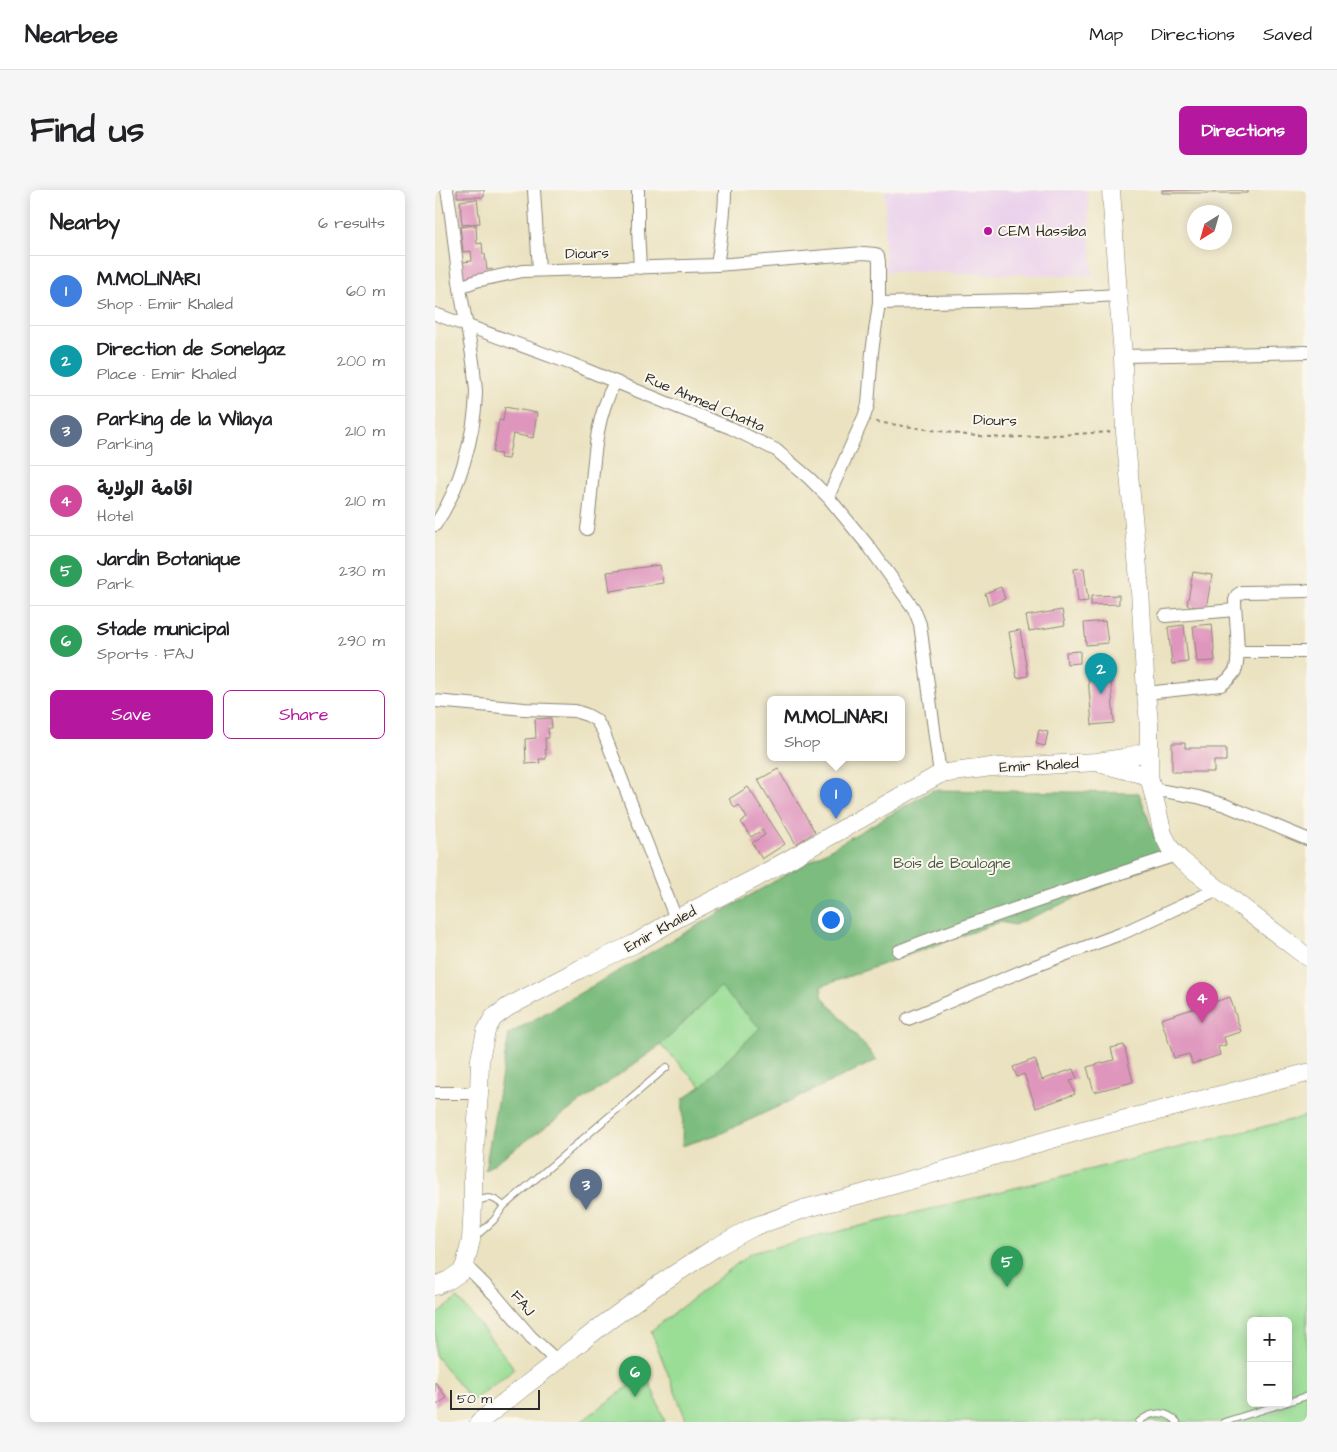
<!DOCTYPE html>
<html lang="en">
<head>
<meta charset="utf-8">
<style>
	body { margin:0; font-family:"Architects Daughter","Playpen Sans Arabic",sans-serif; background:#f6f6f6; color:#202124 }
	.controls { position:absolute; right:15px; bottom:15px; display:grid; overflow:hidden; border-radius:8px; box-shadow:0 2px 12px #0003 }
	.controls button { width:45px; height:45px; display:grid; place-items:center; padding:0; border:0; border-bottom:1px solid #e0e0e0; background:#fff; color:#202124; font:25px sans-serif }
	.compass { position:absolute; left:752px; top:15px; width:45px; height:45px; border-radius:50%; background:#fff; box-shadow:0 2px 12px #0003; rotate:217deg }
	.scale { position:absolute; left:15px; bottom:12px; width:90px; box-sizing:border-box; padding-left:5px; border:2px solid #2b2b2b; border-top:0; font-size:14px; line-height:18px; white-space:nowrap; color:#2b2b2b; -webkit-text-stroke:4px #fbf7ec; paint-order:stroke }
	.you { position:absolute; left:395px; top:729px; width:18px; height:18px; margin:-12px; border:4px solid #fff; border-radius:50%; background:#1a73e8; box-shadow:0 0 0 8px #1a73e833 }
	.badge { display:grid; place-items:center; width:32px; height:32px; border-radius:50%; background:#b5179e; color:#fff; font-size:16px; font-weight:700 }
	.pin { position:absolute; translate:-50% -41px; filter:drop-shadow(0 1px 2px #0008) }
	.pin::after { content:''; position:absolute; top:26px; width:18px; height:15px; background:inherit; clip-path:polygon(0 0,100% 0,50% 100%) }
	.popup { position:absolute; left:332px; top:506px; width:138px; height:65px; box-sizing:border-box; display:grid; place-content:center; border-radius:8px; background:#fff; filter:drop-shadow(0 1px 4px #0005); font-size:16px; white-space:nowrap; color:#757577 }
	.popup b { font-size:19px; color:#202124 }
	.popup::after { content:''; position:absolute; left:50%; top:100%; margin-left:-10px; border:10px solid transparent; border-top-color:#fff }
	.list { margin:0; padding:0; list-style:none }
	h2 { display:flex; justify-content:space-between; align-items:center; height:65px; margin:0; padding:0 20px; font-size:21px }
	h2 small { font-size:16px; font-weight:400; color:#757577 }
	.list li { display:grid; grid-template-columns:32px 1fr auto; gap:15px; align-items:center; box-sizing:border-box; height:70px; padding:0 20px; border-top:1px solid #e0e0e0 }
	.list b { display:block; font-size:19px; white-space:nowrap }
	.list p { margin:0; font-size:16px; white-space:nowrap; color:#757577 }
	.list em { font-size:16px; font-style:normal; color:#757577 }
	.actions { display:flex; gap:10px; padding:15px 20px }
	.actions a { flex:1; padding:11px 0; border:1px solid #b5179e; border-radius:8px; text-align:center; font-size:18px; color:#b5179e }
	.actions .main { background:#b5179e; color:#fff }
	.map { position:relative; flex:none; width:872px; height:1232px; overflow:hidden; border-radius:8px }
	header { display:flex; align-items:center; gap:30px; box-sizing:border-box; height:70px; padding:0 25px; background:#fff; border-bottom:1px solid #e0e0e0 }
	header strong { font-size:24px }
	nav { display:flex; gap:28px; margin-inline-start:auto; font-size:18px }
	.intro { display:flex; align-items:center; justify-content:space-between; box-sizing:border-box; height:120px; padding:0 30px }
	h1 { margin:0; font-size:35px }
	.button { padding:12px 22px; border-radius:8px; background:#b5179e; color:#fff; font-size:18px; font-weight:700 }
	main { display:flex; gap:30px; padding:0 30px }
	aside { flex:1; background:#fff; border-radius:8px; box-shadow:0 2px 12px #0003 }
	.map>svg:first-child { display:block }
</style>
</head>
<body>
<header>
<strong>Nearbee</strong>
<nav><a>Map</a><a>Directions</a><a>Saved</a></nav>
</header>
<div class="intro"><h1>Find us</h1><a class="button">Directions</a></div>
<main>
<aside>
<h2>Nearby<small>6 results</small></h2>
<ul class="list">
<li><span class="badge" style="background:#3f7fe0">1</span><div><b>M.MOLINARI</b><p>Shop · Emir Khaled</p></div><em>60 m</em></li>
<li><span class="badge" style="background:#0f9aa8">2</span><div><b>Direction de Sonelgaz</b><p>Place · Emir Khaled</p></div><em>200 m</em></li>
<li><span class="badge" style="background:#5c6f8a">3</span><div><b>Parking de la Wilaya</b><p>Parking</p></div><em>210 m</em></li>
<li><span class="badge" style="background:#d1479c">4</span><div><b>اقامة الولاية</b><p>Hotel</p></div><em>210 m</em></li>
<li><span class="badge" style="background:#2e9e5b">5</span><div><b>Jardin Botanique</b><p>Park</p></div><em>230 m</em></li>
<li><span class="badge" style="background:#2e9e5b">6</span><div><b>Stade municipal</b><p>Sports · FAJ</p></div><em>290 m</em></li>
</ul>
<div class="actions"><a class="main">Save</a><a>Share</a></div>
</aside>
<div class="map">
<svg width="872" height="1232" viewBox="0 0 872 1232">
	<rect width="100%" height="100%" fill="#fbf7ec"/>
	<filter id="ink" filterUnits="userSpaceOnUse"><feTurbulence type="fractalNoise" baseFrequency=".02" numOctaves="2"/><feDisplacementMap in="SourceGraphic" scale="10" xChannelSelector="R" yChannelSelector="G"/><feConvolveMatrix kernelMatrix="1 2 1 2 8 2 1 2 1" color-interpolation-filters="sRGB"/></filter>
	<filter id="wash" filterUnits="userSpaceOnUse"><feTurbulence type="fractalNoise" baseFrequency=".0096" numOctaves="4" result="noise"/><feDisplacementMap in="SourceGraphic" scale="20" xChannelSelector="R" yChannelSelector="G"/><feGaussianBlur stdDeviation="1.12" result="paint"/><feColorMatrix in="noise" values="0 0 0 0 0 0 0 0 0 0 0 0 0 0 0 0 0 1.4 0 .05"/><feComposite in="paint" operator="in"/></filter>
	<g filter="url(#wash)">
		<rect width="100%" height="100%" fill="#eae2c0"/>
		<!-- built -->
		<path fill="#ead1ec" d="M450,0h202l6,86 -208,-5z"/>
		<!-- green -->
		<path fill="#9add95" stroke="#628460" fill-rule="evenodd" d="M285,797l40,41 -59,58 -40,-41z
			M872,926v306h-620l-36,-91 100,-78zM816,1131h37v82h-37z
			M23,1108l57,71 -43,32 -37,-46v-39z
			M211,1183l19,49h-84z"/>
		<!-- forest -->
		<path fill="#7bbc7e" stroke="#537454" d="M498,600l206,3 24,67 -149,65 -14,-3 -178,64v10l55,64 -155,73 -40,13 1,-47 18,-13 59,-58 -40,-41 -59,58 -176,125 24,-136z"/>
		<g id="blocks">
			<!-- building -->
			<path fill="#df96bd" d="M22,0h27v7h-27z
				M727,0h86v3h-86z
				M42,9l3,24 -18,2 -2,-24z
				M41,35l1,19 5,-1 1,11h2l2,16 5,-1 1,12 -29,6 -2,-25 10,-1 -1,-10 -8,1 -3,-25z
				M70,217l32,6 -4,25 -20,-4 -5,25 -8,-1 1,-4 -8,-1 6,-33 4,1z
				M225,375l3,18 -53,8 -3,-19z
				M649,378l4,33 -10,1 -4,-33z
				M758,382l19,3 -6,34 -19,-4z
				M566,397l4,12 -16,6 -4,-12z
				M684,405v9l-28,1v-9z
				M627,420l3,15 -36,6 -3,-15z
				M670,431l3,22 -22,2 -2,-22z
				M777,434l3,37 -18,1 -4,-36z
				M749,435l4,37 -16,2 -4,-37z
				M585,440l8,46 -11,2 -8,-46z
				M645,461v12l-13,1 -1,-12z
				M675,474l4,59 -22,2 -5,-60z
				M116,528l1,10h-4l1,10h-4l1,21h-7l1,4 -14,1 -1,-25 11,-1 -1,-19z
				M604,540l9,2 -3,14 -9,-2z
				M737,553h13v5h41v13h-12v11h-42z
				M343,579l37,63 -19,12 -38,-64z
				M313,597l37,57 -23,15 -10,-16 13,-8 -3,-5 -11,7 -10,-15 6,-4 -8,-13 -4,3 -6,-9z
				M795,807l11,35 -17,5 2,8 -8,2 2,8 -28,9 -3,-10 -15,4 -13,-39z
				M689,855l9,37 -39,10 -7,-25 27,-7 -3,-12z
				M600,869l7,21 31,-11 4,10 -7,2 5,13 -39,14 -12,-34 -7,3 -4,-10z
				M0,1192l12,16 -12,8z"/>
		</g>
	</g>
	<g filter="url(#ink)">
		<use href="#blocks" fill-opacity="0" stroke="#8a8676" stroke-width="1"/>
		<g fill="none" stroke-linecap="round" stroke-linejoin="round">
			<defs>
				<path id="lane" d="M39,1013c15,-7 18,-7 30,3
					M39,1048l20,-18 10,-14 163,-139
					M853,1212l19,-6
					M704,1232c12,-11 27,-12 38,0
					M789,1232l61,-19"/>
				<path id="street" d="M99,0l5,80
					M203,0v39l2,39
					M282,75c4,-25 8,-49 8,-75
					M25,97l16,-6 47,-10 194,-6 147,-12 11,1 3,2 1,6v41
					M0,124l137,50 105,43 54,21 45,22 33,28 19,19 42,51 44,61 6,15 20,150
					M688,166l184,-4
					M393,307l36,-80 4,-12 4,-53 7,-49 151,-3 88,-5
					M0,335c24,-34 40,-90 41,-132 0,-8 -2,-16 -2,-23 -3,-28 -10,-55 -14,-82 -5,-33 -7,-66 -13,-98
					M152,339c8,-50 3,-101 28,-147
					M730,426l70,-6
					M802,462h70
					M711,503l75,-8c6,-4 10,-8 14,-14 6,-14 0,-54 0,-71l2,-5 5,-3 65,-1
					M0,511l89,8 51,2 12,4 9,5 7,11 73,188
					M717,599l46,8 27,8 82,34
					M464,761c91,-35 184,-66 277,-96
					M473,829l119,-50 96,-36 95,-44
					M0,903h44
					M30,1075l30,30 36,42 26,24"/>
				<path id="secondary" d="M676,0l7,105 5,61 2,76 15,158 6,103 3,30v53l14,58 7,14 12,13 125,96
					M667,574l47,12
					M0,1096l14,-6 13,-9 3,-6 6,-25 2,-37v-28l6,-82 1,-34 6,-28 7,-13 15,-11 72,-38 54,-25 42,-25 80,-41 184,-104 51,-7 36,-1 70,-4 27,-4 24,-7
					M44,1232l125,-98 51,-37 58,-38 40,-22 54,-19 55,-14 221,-64 224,-57"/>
			</defs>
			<!-- lane casing -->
			<use href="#lane" stroke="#8a8676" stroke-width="8"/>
			<!-- street casing -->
			<use href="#street" stroke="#8a8676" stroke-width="14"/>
			<!-- secondary casing -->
			<use href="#secondary" stroke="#8a8676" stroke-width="19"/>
			<!-- path -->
			<path stroke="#8a8676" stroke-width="2" stroke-dasharray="4 4" stroke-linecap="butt" d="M441,232l91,13 36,3 107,-6"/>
			<!-- lane -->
			<use href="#lane" stroke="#fff" stroke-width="6"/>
			<!-- street -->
			<use href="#street" stroke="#fff" stroke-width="12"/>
			<!-- secondary -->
			<use href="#secondary" stroke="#fff" stroke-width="18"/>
		</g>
	</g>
	<!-- markers -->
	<circle fill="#b5179e" stroke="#fbf7ec" stroke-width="2" cx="553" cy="41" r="5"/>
	<g text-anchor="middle" stroke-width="4" stroke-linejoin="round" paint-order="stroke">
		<!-- poi labels -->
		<g font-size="15" fill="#2b2b2b" stroke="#fbf7ec" text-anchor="start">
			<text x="563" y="46">CEM Hassiba</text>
		</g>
		<!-- street labels -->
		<g font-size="15" fill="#2b2b2b" stroke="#fbf7ec">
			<text transform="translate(152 63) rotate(-1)" y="5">Diours</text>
			<text transform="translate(270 212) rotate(23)" y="5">Rue Ahmed Chatta</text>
			<text transform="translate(560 230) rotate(2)" y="5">Diours</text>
			<text transform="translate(604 575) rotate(-3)" y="5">Emir Khaled</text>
			<text transform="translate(225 739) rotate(-29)" y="5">Emir Khaled</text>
			<text transform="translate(88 1113) rotate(50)" y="5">FAJ</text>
		</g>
		<!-- park labels -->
		<g font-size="15" fill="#475846" stroke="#fbf7ec">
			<text x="517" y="678">Bois de Boulogne</text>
		</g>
	</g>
</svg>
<div class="controls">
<button>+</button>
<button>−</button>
</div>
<svg class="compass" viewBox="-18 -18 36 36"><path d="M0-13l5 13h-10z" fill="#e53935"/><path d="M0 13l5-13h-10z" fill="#757577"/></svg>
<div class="scale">50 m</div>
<div class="you"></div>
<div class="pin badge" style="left:401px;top:629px;background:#3f7fe0">1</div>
<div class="popup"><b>M.MOLINARI</b>Shop</div>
<div class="pin badge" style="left:666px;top:504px;background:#0f9aa8">2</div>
<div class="pin badge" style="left:151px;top:1020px;background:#5c6f8a">3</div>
<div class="pin badge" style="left:767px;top:833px;background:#d1479c">4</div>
<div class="pin badge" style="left:572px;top:1097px;background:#2e9e5b">5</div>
<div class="pin badge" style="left:200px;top:1207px;background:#2e9e5b">6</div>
</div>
</main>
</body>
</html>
